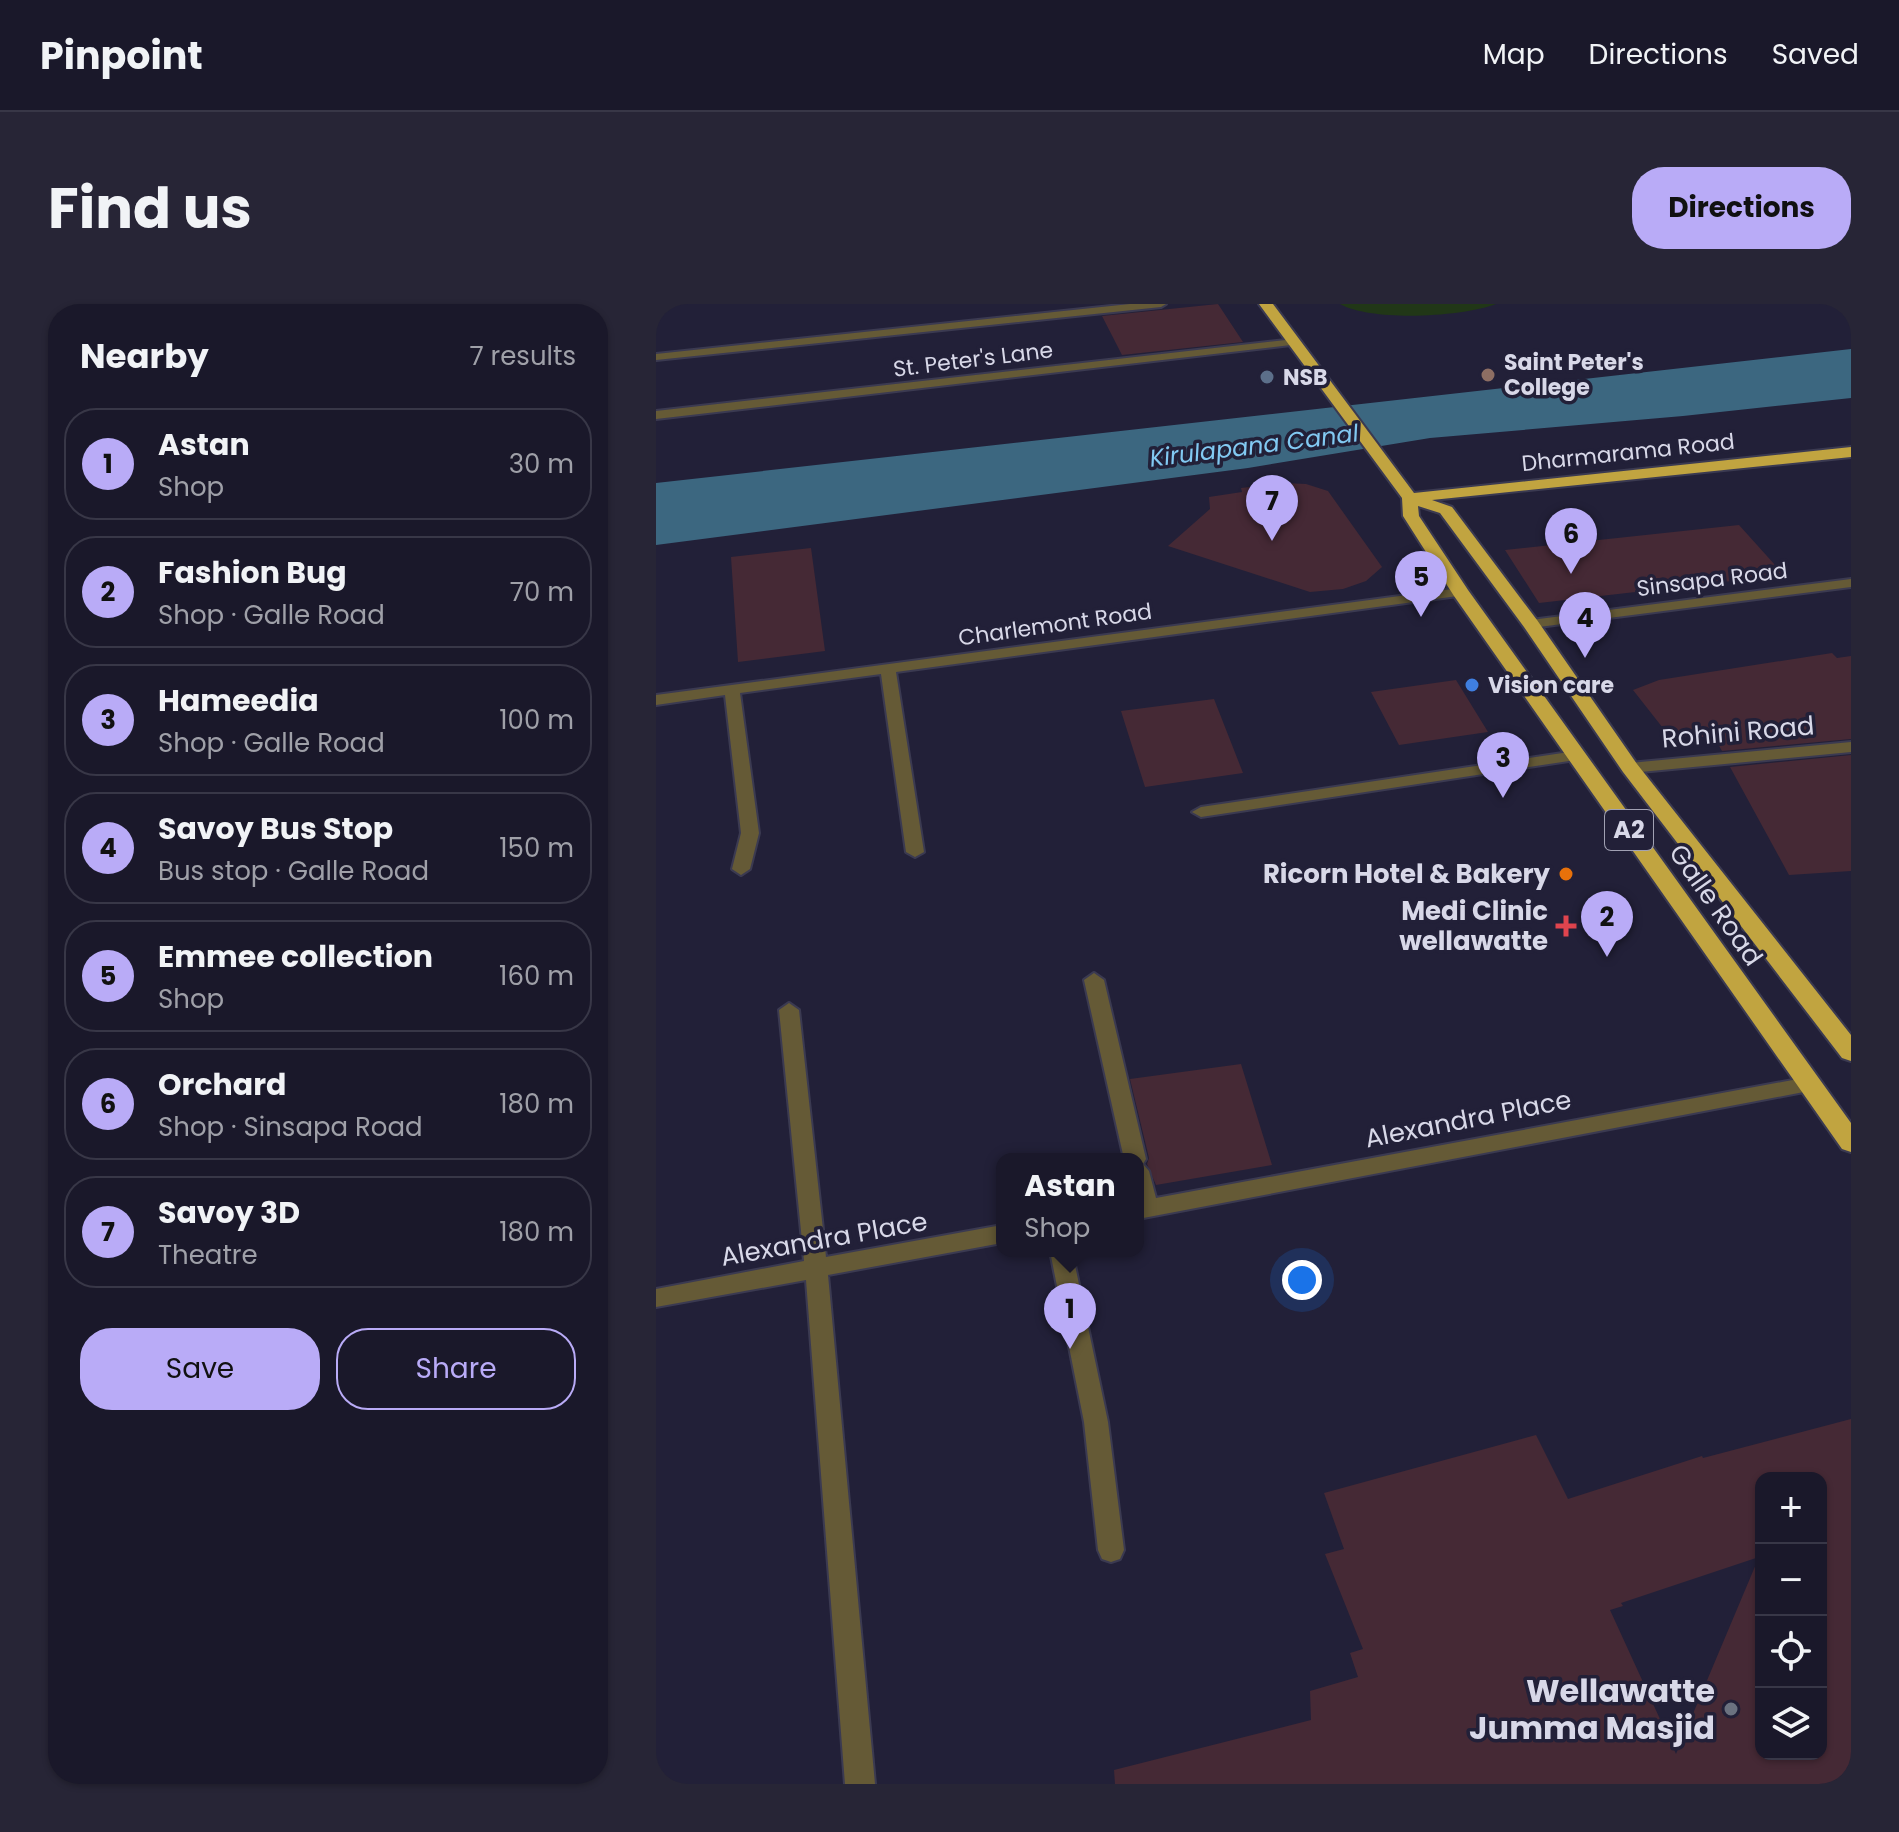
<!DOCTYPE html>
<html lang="en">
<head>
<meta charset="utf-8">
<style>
	body { margin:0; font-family:Poppins,sans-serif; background:#272536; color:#f1f3f6 }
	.controls { position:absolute; right:24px; bottom:24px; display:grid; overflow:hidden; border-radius:16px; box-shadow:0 2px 6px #0004 }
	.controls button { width:72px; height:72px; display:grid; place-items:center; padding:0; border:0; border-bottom:2px solid #383747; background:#1a182a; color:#f1f3f6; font:40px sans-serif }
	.you { position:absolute; left:646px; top:976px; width:28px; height:28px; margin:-20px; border:6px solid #fff; border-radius:50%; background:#1a73e8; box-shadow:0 0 0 12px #1a73e833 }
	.badge { display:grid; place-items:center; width:52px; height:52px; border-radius:50%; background:#b9abf7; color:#111; font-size:26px; font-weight:700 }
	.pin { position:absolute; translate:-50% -66px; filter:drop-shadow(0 2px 4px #0008) }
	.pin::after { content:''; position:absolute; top:42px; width:28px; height:24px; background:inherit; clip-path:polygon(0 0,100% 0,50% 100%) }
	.popup { position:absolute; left:340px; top:849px; width:148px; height:104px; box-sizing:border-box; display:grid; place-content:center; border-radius:16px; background:#1a182a; filter:drop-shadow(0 2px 6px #0005); font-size:26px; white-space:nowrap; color:#9fa0a8 }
	.popup b { font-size:30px; color:#f1f3f6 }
	.popup::after { content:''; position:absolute; left:50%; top:100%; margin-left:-16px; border:16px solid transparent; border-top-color:#1a182a }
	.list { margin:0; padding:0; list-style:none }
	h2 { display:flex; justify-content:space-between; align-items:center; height:104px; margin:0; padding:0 32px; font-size:34px }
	h2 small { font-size:26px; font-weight:400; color:#9fa0a8 }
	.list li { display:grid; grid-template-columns:52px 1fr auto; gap:24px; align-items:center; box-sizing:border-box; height:112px; margin:0 16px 16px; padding:0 16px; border:2px solid #383747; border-radius:32px }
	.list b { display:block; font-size:30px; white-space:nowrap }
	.list p { margin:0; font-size:26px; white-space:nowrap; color:#9fa0a8 }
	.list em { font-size:26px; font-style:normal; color:#9fa0a8 }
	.actions { display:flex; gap:16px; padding:24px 32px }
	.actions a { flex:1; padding:18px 0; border:2px solid #b9abf7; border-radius:32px; text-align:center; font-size:28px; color:#b9abf7 }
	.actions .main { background:#b9abf7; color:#111 }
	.icon { flex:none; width:44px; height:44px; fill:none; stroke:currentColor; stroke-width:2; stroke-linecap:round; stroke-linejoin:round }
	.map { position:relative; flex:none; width:1195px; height:1480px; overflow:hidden; border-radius:32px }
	header { display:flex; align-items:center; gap:48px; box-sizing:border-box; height:112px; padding:0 40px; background:#1a182a; border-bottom:2px solid #383747 }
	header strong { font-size:38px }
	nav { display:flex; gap:44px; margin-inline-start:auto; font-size:28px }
	.intro { display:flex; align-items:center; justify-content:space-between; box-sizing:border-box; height:192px; padding:0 48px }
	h1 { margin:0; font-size:56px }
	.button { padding:20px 36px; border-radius:32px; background:#b9abf7; color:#111; font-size:28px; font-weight:700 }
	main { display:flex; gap:48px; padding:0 48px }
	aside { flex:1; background:#1a182a; border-radius:32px; box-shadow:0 2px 6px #0004 }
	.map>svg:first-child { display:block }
</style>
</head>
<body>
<header>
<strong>Pinpoint</strong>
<nav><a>Map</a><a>Directions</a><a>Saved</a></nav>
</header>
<div class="intro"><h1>Find us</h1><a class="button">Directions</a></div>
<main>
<aside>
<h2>Nearby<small>7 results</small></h2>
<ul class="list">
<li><span class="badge">1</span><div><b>Astan</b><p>Shop</p></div><em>30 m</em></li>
<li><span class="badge">2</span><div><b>Fashion Bug</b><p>Shop · Galle Road</p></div><em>70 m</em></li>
<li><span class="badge">3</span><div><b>Hameedia</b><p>Shop · Galle Road</p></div><em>100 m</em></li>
<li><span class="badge">4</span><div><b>Savoy Bus Stop</b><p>Bus stop · Galle Road</p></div><em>150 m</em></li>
<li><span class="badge">5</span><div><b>Emmee collection</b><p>Shop</p></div><em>160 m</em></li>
<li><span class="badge">6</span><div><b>Orchard</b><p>Shop · Sinsapa Road</p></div><em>180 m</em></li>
<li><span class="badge">7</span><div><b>Savoy 3D</b><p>Theatre</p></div><em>180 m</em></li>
</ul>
<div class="actions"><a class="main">Save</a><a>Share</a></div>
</aside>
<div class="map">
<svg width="1195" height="1480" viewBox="0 0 1195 1480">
	<rect width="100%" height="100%" fill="#222038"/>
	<!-- green -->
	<path fill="#213717" d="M684,0h156c-34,13 -124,18 -156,0z"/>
	<!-- water -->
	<path fill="#3c6780" d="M1195,45v49l-168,18 -253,22 -182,30 -592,77v-62z"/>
	<!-- building -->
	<path fill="#452935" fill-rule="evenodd" d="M562,0l25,38 -121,13 -20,-39z
		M628,179l22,1 22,7 54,76 -16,14 -23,8 -33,3 -142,-46 42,-37 -1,-12 33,-5 -1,-4z
		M1083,221l45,50 -245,28 -34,-53z
		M155,244l14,103 -87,11 -7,-105z
		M1176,349l5,5 14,-2v83l-129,12 -8,-14h-44l-37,-47 26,-10z
		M800,376l32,52 -89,13 -28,-53z
		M558,395l29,74 -98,14 -24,-76z
		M1195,451v116l-62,4 -59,-108z
		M585,760l31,101 -116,20 -9,-21 2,-6 -19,-79z
		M1195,1115v365h-736l-1,-14 197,-50 -1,-29 48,-14 -8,-24 13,-4 -38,-95 19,-5 -20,-56 212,-58 32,64 134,-43 1,2zM1105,1174h60v276h-60zM1103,1253l-83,197 -66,-144 13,-4 -2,-3z"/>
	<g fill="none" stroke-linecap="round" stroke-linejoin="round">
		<defs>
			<path id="minor" d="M474,0h36l-5,3 -505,53v-6z
				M639,35l4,1v4l-643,75v-8z
				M1195,275v8l-320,41 -7,-4 7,-4z
				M804,284l7,4 -2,3 -569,77 28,180 -9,5 -9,-5 -25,-178 -141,19 19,140 -9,36 -9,6 -9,-6 9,-36 -16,-138 -69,10v-10z
				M1195,438v10l-221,21 -8,-5 8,-5z
				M920,447l6,2 2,3 -2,3 -381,58 -9,-5 9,-5z
				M438,669l10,7 42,179 -3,5 6,7 7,27 653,-121 7,2 3,5 -3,5 -7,2 -671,128v-60h-14l-40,-179z
				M133,699l10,7 27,247 176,-32v18l-174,32 47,509h-30l-39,-504 -150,27v-18l148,-28 -25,-251z
				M394,947h22l36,171 16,128 -4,9 -9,3 -9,-3 -4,-9 -14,-128z"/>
			<path id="highway" d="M603,0h14l141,189 437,-46v10l-419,43 20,7 85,113 100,144 214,271v26l-9,-3 -219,-286 -99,-145 -84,-114 -22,-7 1,10 49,74 383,533v29l-9,-3 -388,-553 -51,-80 -1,-18z"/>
		</defs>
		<!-- minor casing -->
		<use href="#minor" stroke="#3b3a51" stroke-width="4"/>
		<!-- highway casing -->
		<use href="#highway" stroke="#3b3a51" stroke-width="4"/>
		<!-- minor -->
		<use href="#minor" fill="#655a36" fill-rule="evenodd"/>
		<!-- highway -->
		<use href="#highway" fill="#c1a440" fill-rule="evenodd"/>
	</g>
	<!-- markers -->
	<circle fill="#8d6e63" stroke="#222038" stroke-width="3" cx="832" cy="71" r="8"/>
	<circle fill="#5c6f8a" stroke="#222038" stroke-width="3" cx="611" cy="73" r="8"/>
	<circle fill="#3f7fe0" stroke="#222038" stroke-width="3" cx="816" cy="381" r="8"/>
	<circle fill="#e8710a" stroke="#222038" stroke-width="3" cx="910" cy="570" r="8"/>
	<path fill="#e0444e" stroke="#222038" stroke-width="3" d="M906 610h8v8h8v8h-8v8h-8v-8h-8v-8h8z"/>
	<circle fill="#6b7280" stroke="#222038" stroke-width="3" cx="1075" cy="1405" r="8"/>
	<g text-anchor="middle" stroke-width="7" stroke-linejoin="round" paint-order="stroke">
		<!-- far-street labels -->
		<g font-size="22" fill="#d8d8e8" stroke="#222038">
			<text transform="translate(317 55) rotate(-7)" y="8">St. Peter's Lane</text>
			<text transform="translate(972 148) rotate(-6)" y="8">Dharmarama Road</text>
			<text transform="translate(1056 275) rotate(-7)" y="8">Sinsapa Road</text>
			<text transform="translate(399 320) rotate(-8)" y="8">Charlemont Road</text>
		</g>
		<!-- far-poi labels -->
		<g font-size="22" font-weight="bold" fill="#d8d8e8" stroke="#222038" text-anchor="start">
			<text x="848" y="66">Saint Peter's<tspan x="848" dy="25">College</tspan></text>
			<text x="627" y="81">NSB</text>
			<text x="832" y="389">Vision care</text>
		</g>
		<!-- far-water labels -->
		<g font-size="24" font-style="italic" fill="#82c9f2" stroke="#222038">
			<text transform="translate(598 142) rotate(-7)" y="8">Kirulapana Canal</text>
		</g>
		<!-- shield labels -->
		<rect fill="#222038" stroke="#a1a1b3" stroke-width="2" x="949" y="506" width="48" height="40" rx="6"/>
		<g font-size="24" font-weight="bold" fill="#d8d8e8">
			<text x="973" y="534">A2</text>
		</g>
		<!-- street labels -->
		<g font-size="26" fill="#d8d8e8" stroke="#222038">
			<text transform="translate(1082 428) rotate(-5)" y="9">Rohini Road</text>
			<text transform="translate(1060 601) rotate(55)" y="9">Galle Road</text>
			<text transform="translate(812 815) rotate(-11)" y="9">Alexandra Place</text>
			<text transform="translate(168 935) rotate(-10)" y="9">Alexandra Place</text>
		</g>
		<!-- poi labels -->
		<g font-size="26" font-weight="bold" fill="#d8d8e8" stroke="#222038" text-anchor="end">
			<text x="894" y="579">Ricorn Hotel &amp; Bakery</text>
			<text x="892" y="616">Medi Clinic<tspan x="892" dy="30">wellawatte</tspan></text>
		</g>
		<!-- near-poi labels -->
		<g font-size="32" font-weight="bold" fill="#d8d8e8" stroke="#222038" text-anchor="end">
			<text x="1059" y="1398">Wellawatte<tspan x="1059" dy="37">Jumma Masjid</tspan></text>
		</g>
	</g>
</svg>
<div class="controls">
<button>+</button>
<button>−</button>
<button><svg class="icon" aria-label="locate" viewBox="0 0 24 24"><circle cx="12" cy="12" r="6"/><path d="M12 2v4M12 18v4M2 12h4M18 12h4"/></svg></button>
<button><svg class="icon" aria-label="layers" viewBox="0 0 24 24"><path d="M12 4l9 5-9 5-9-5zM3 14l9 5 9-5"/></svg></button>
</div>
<div class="you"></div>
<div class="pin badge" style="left:414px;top:1045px">1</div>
<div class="popup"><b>Astan</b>Shop</div>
<div class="pin badge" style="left:951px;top:653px">2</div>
<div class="pin badge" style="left:847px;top:494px">3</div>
<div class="pin badge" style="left:929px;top:354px">4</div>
<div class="pin badge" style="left:765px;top:313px">5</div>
<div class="pin badge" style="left:915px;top:270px">6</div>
<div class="pin badge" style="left:616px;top:237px">7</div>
</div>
</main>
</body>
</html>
